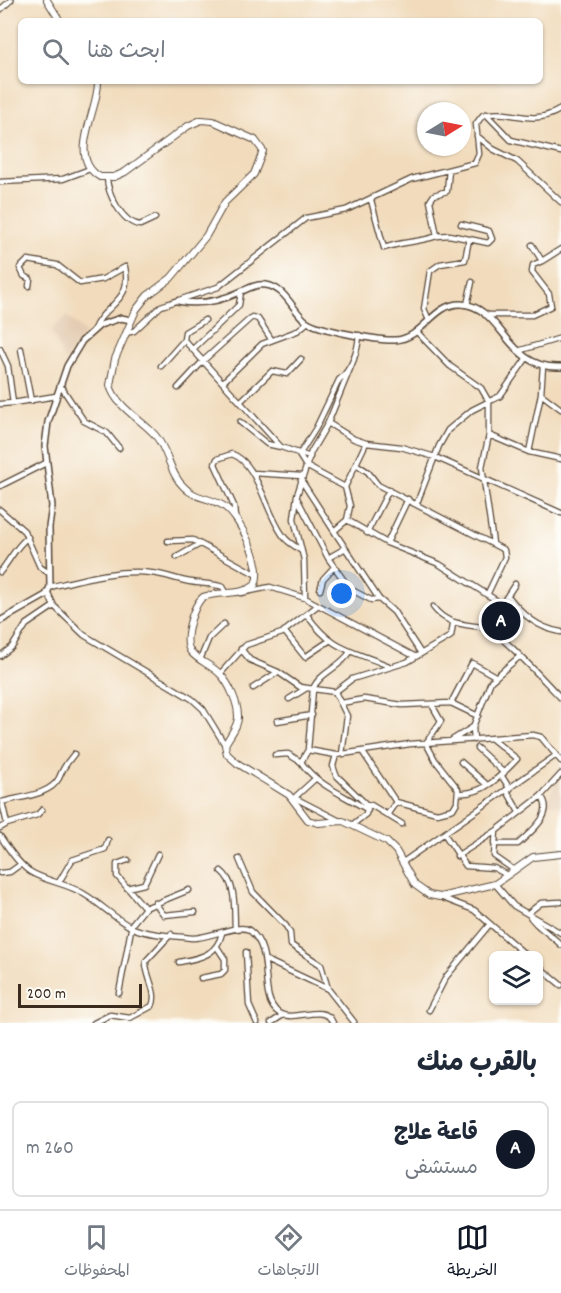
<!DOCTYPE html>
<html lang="ar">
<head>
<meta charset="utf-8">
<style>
	body { margin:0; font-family:Dekko,"Playpen Sans Arabic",sans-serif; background:#f6f6f7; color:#1f2937; direction:rtl }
	.controls { position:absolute; right:18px; bottom:18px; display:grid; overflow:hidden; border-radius:9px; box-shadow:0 2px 4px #0004 }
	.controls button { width:54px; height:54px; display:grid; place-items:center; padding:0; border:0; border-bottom:2px solid #e0e1e3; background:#fff; color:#1f2937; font:30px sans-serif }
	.compass { position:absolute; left:417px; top:102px; width:54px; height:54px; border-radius:50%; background:#fff; box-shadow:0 2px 4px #0004; rotate:80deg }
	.scale { position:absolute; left:18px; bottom:15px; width:124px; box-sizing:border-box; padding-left:6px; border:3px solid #3b2a1e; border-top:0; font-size:16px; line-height:21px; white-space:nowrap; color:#3b2a1e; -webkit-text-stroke:4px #fdfcf7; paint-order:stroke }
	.you { position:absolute; left:342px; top:594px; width:21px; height:21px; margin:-15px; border:4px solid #fff; border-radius:50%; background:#1a73e8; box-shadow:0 0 0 9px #1a73e833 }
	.badge { display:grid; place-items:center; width:39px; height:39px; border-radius:50%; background:#111827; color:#fff; font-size:20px; font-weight:700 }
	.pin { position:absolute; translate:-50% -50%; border:3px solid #fff; box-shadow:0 2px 6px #0006 }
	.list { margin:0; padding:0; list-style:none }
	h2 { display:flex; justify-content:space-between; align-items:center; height:78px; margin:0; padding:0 24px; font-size:26px }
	h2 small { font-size:20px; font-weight:400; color:#747a83 }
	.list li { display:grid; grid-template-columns:39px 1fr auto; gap:18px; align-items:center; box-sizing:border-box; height:96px; margin:0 12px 12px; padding:0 12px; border:2px solid #e0e1e3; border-radius:9px }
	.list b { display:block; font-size:22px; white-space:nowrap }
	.list p { margin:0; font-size:20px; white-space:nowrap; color:#747a83 }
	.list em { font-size:20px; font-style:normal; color:#747a83 }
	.icon { flex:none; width:33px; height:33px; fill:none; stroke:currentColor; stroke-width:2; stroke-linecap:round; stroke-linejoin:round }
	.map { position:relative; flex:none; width:561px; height:1023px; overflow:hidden; direction:ltr }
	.search { position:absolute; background:#fff; box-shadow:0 2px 4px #0004; left:18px; right:18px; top:18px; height:66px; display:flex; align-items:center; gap:15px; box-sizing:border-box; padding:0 21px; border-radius:9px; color:#747a83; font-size:22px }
	.sheet { height:186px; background:#fff }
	nav { display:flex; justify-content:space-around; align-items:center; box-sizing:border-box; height:84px; border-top:2px solid #e0e1e3; background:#fff; font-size:16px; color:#747a83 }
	nav a { display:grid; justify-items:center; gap:3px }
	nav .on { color:#111827 }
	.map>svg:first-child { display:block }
</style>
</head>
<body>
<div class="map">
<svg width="561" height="1023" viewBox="0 0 561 1023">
	<rect width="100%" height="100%" fill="#fdfcf7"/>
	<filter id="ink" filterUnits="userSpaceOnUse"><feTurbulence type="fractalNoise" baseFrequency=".0167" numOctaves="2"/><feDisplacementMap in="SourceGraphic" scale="12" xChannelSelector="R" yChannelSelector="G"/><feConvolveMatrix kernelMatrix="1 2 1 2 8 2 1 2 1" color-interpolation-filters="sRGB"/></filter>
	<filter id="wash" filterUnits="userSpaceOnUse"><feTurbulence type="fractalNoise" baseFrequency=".008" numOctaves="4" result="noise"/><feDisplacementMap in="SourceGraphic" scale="24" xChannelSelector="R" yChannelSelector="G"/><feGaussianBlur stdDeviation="1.35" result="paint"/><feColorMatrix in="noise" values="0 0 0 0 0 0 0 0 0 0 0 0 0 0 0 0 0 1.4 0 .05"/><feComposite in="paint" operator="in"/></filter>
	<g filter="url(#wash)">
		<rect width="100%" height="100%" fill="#f1dbbc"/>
		<!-- built -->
		<path fill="#e4ccb3" d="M67,316l18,17 -20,28 -14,-31z
			M561,778v28l-14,-3 7,-18z"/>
	</g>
	<g filter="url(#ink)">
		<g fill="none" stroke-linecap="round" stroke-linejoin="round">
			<defs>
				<path id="minor" d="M0,10l11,-10
					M486,114l25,26 50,12
					M477,136l16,13 24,12 44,41
					M449,170l-2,21 -13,4 -4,6 7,35 12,-1 20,4
					M107,177c0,16 15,46 33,48l15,-7
					M0,182l63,-3 27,-10
					M371,200l13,48c20,-7 33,-5 53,-12
					M542,261l19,-12
					M29,286l1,-7 -6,-3 -4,-8 8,-8 29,5 23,18 23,-4 22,-12c8,36 -21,36 -32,64
					M467,305l5,-23
					M485,315h47l19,-9 -2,-12 -17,-22 1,-7 9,-4 -10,-16
					M205,320l-20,12 -1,8 97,107 29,10
					M429,320l-5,-11 6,-38 10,-7 25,-4 4,-21 19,4 4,-4 -3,-8 -28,-7
					M417,332l33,34 31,22 8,14v33l-7,32 11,76
					M126,333l8,-2 27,-25 57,-19 88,-69 40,-8 66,-31 63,-16 4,-9 -3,-30 7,-9c29,-7 48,13 78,-6
					M359,335c-1,16 -7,34 -20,45l-23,48 -17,27 7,11 39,21 5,19 -3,14 40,23 52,21 63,40 13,-20
					M0,349l8,17 5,37 43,-7
					M21,349l10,52
					M193,349l46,-44 2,-13
					M518,351l43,-13
					M161,366l23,-26
					M223,382l39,-38 35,-13 11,-9
					M60,385l24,36 23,12 12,15
					M178,388l26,-28 48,-43 6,2 13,20
					M541,394l20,15
					M241,401l31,-30 15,3 14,-15
					M0,404l13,-1
					M240,422l27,22 14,3
					M328,423l26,16 12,4 -21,44
					M489,435l40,17 32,7
					M366,443l35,4 34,10 126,56
					M529,452l12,-58 2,-28
					M356,464l12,8 10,13 126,65 1,7 -18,38
					M253,473l49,3
					M301,480l33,51 13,-11
					M0,486l46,-23
					M298,500l30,58 16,-9
					M417,503l22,-57 9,-16 24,-20 28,-14 26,-37
					M0,510l24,21 16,36 9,6
					M235,518l-1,-12 -19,-42 2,-5 15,-5c27,9 34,62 53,84 4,5 10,8 15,12
					M334,531l45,68 15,13 26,40
					M367,533l22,-43
					M168,541l25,-1 64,35
					M387,543l21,-44
					M177,557l23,-13
					M328,558l22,31 21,11 8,-1
					M0,572c10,-12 16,-26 28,-35
					M50,587c33,-8 67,-18 101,-14 13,1 27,7 40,9 11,2 22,1 32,5l3,5
					M320,590l3,-11 11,-12
					M241,593l29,-6 35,11 -1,-38 -10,-41 3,-24 14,-43 17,-29 26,-64
					M508,596c14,18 29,32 53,36
					M305,598l109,58
					M54,606l30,29 108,64 11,10 22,36
					M433,607c14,19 33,17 54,21
					M519,610l-17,-6 -8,8 -7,16c12,3 61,57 74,70
					M307,615c26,37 45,35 82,51
					M284,631l21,26 24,-16
					M241,649l9,11 28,12 22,15 35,5 17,-13 55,-17 44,-26 2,-12
					M0,656l12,-9 14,-22 28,-19 -6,-13
					M200,660l9,-22 15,-14
					M220,674l26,-29 36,-12 35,-27
					M253,688l25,-16
					M335,692l12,24 -5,38
					M289,699l16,-10
					M341,703l23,-4 38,6 49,-2 27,13
					M451,703l21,-40 23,13
					M277,721l35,-6
					M452,740l21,-13
					M474,740l-1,-13 18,-46 28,-24
					M477,748l27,25
					M308,750l-7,12c15,23 45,34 67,48
					M362,751l34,51 41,11 16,-4 4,-7 1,-13 -23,-29 -9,-17 15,-22 -9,-16
					M275,755l13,-1 13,8
					M336,755l-28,-5 5,-61c6,-16 28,-22 37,-37
					M461,762l25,22
					M501,775l9,14
					M507,791l12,21
					M459,793c24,2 42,-17 58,-34l-25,-20
					M294,798l22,-20
					M295,798l43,22
					M368,806l3,-1 31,19
					M387,815l9,-13
					M7,824l30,-9 5,-5
					M352,825l14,-11 2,-8 -32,-31 -3,-9 3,-11 74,-11 123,-9 8,2 20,24
					M0,828l7,-4 -5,-22c16,-5 48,-6 57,-24 4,-10 8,-16 15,-24
					M445,835l21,31 28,2 13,7
					M0,836c8,12 17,26 29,35 17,11 38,12 55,23 17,10 31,25 49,34 15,7 42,8 59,10 15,1 47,-15 57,-8 28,21 7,67 30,83 15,10 46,-11 54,10
					M494,844h24c12,-12 38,-30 23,-48
					M457,856l39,-25
					M239,859l14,33 33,34 4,7 1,12 30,20 7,24
					M403,862l152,-106
					M514,870l-20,-14 2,-25 45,-35 20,-22
					M221,871c16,12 13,39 14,58
					M0,873l10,-1 11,-8
					M59,882l13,-22 33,-11 3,-9
					M495,884l19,22 47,27
					M127,888l17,-4 14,-30
					M440,897l34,13 53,46
					M561,902l-20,1 -13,10c6,13 23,21 33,32
					M155,903l9,12 31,-3
					M145,908l44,-18
					M246,952l3,53 8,18
					M266,960l62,29 26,33
					M179,962c20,-4 38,-6 43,-29
					M538,966l23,19
					M201,978l20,-4 4,-4v-11l-8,-12
					M119,993l13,-69 13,-16 -28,-32v-12l11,-4
					M429,1010l17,-33 43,-52
					M94,1023l16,-8 20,3 22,-12c7,-13 -7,-30 -6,-45l25,-27
					M271,1023l12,-8"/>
				<path id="tertiary" d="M178,301c22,5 42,0 62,-9 9,-4 16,-8 26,-7 20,3 26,25 40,36 13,9 73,20 89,19 28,-1 38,-37 66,-36 42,2 45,66 100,63
					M0,621l46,-26 4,-8 -1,-60 3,-21 -7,-60 3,-24 19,-56 15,-25 18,-16 21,-7 10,2"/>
				<path id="secondary" d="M47,0l13,21
					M98,81c1,30 -32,76 2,96h14l11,-5 63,-46 13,-6 12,1 42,19 8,11 -9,23 -29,28 -19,34 -35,42 -24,18 -11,14 -21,49 -5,26c5,21 32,35 45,50 14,16 14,38 29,52 11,12 29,11 41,20 16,12 39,60 30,78 -15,12 -35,5 -52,12 -10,8 -21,44 -12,55 7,9 21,13 29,22 9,9 18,29 18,42 1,10 -9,20 -13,29l2,9 10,9 52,32 19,25 10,3 25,-2 44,21 9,9 19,34 14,10 11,2 55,-13 38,-27 28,-3"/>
			</defs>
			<!-- minor casing -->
			<use href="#minor" stroke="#564536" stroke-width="7"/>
			<!-- tertiary casing -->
			<use href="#tertiary" stroke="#564536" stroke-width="8"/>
			<!-- secondary casing -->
			<use href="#secondary" stroke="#564536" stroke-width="8"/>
			<!-- minor -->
			<use href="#minor" stroke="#fff" stroke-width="4.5"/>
			<!-- tertiary -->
			<use href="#tertiary" stroke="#fff" stroke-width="5"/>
			<!-- secondary -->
			<use href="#secondary" stroke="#fff" stroke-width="6"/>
		</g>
	</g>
</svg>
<div class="controls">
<button><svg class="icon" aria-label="layers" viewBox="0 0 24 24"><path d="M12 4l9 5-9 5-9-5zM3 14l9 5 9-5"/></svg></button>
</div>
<svg class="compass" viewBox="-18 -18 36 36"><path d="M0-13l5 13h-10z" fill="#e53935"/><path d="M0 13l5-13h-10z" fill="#747a83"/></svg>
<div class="scale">200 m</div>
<div class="you"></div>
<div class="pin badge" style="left:501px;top:621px">A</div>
<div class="search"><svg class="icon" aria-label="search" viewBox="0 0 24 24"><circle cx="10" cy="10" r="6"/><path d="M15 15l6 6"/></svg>ابحث هنا</div>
</div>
<section class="sheet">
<h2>بالقرب منك<small></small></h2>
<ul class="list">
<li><span class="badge">A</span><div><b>قاعة علاج</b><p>مستشفى</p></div><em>260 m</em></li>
</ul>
</section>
<nav>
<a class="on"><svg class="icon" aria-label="map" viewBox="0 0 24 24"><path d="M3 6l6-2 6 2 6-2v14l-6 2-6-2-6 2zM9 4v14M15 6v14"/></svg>الخريطة</a>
<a><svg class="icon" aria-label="directions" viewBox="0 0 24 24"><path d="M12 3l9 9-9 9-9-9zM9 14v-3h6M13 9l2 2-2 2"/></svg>الاتجاهات</a>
<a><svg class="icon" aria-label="saved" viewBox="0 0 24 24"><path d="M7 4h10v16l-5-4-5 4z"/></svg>المحفوظات</a>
</nav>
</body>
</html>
